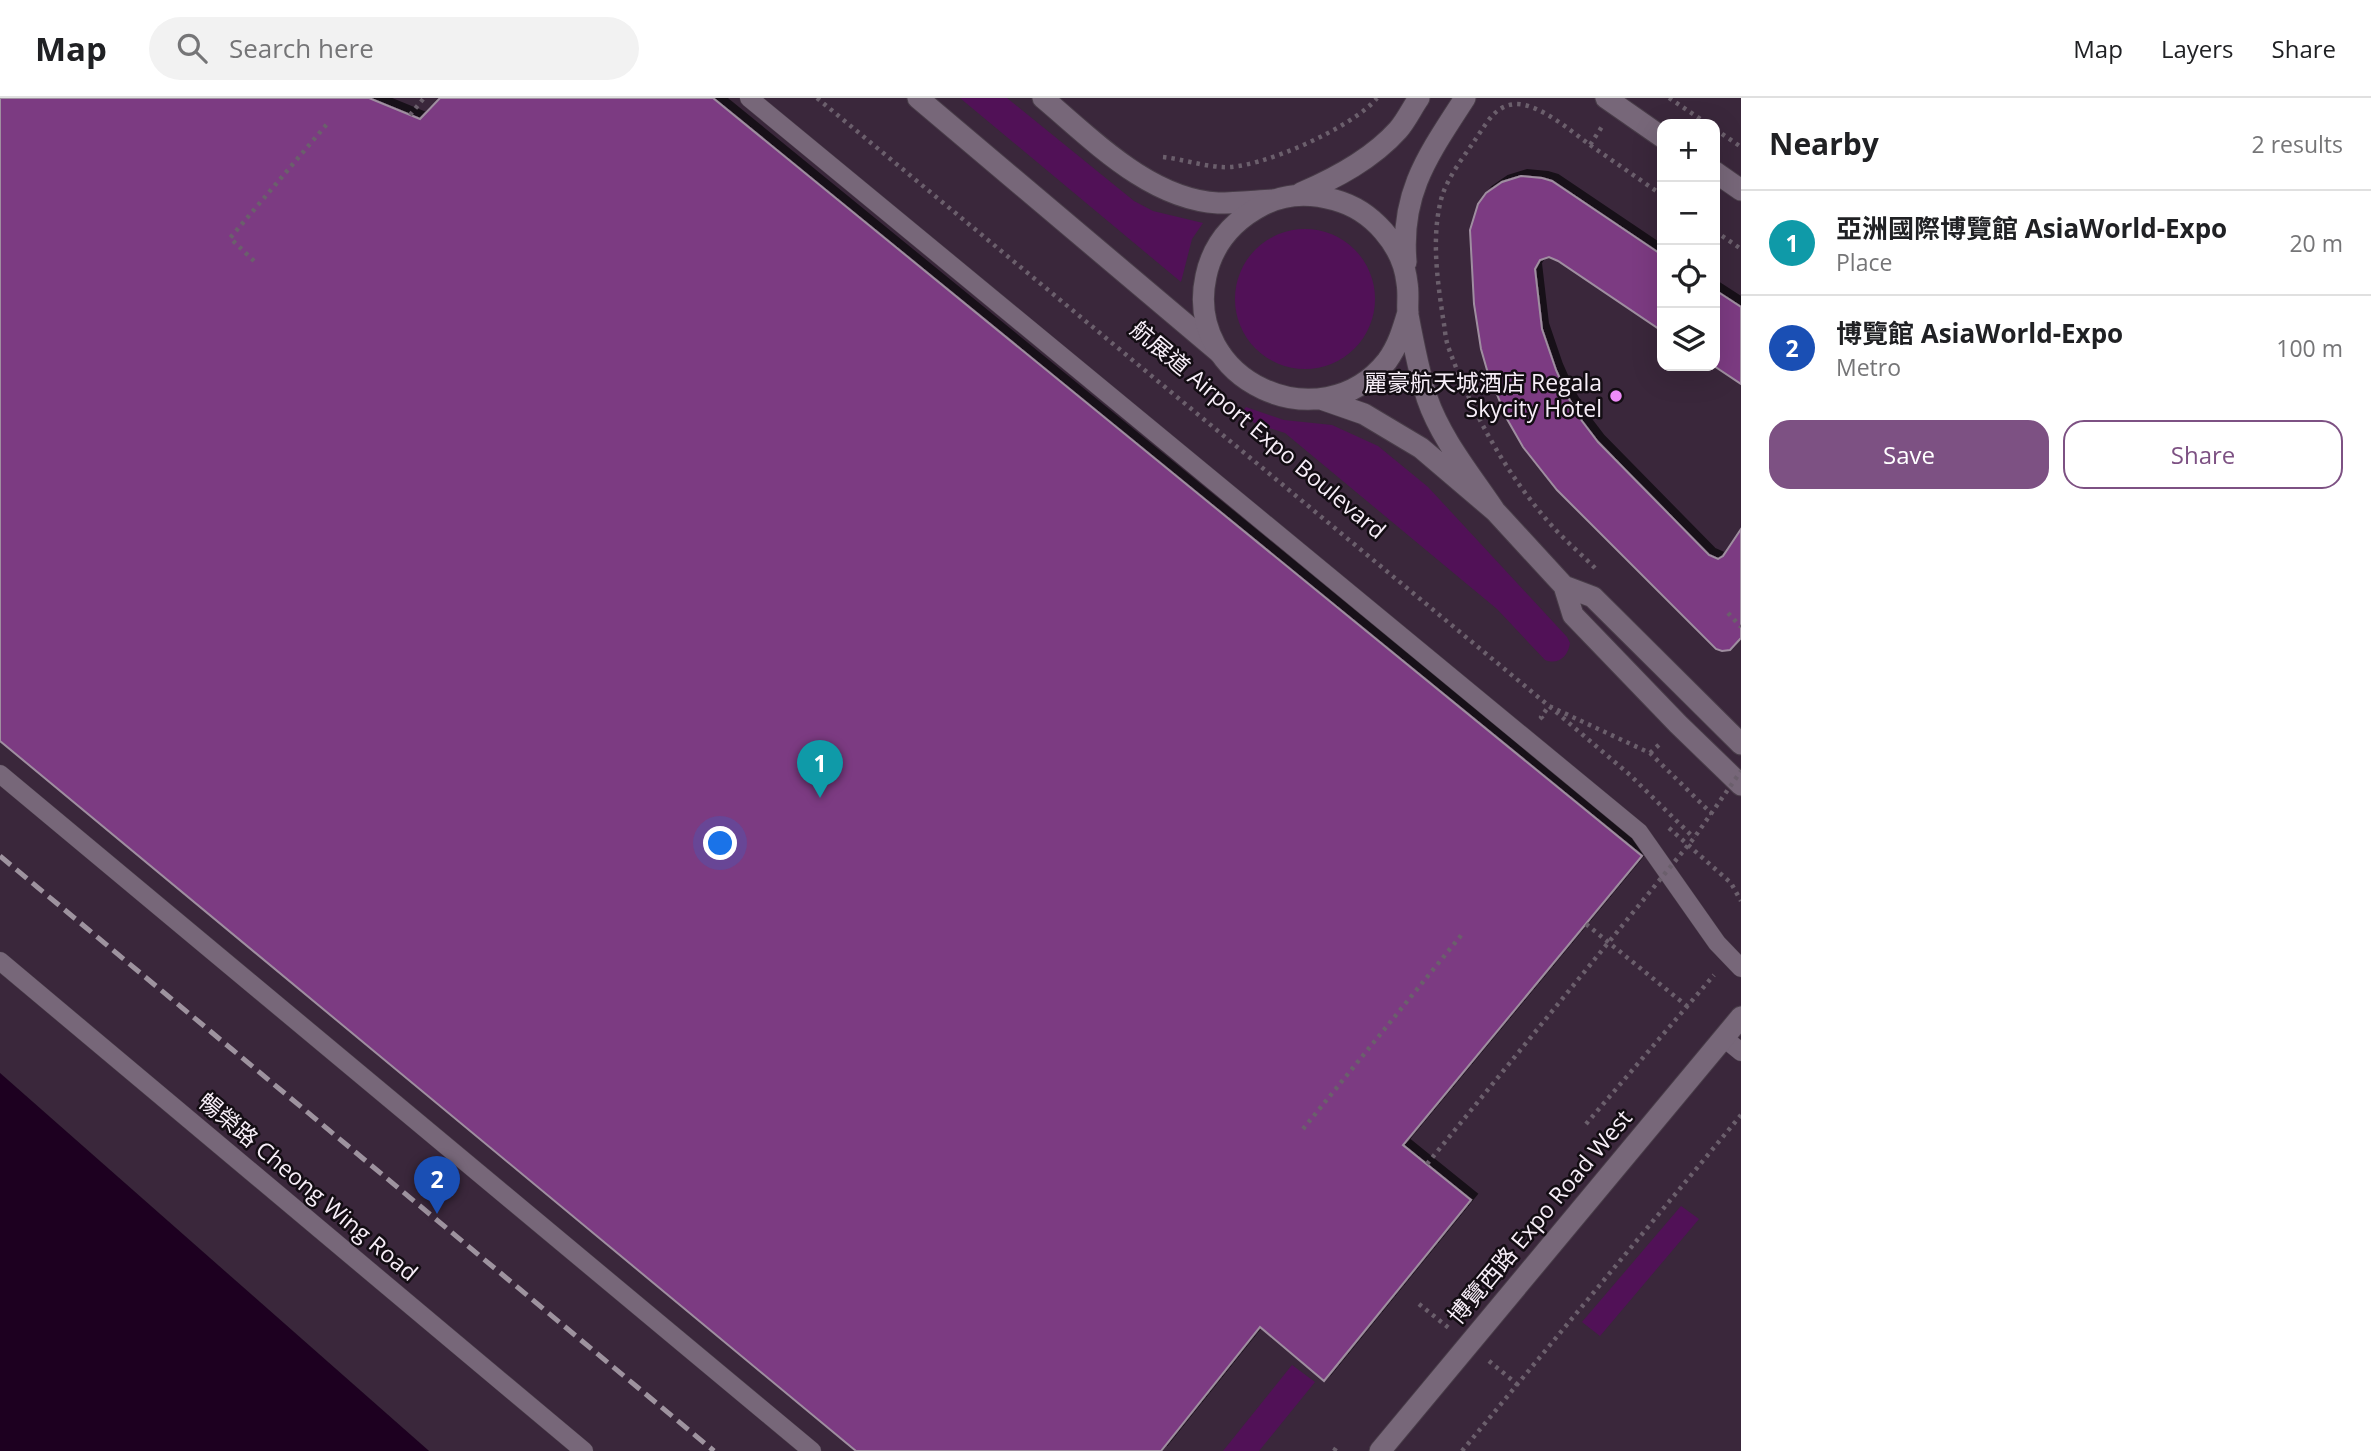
<!DOCTYPE html>
<html lang="en">
<head>
<meta charset="utf-8">
<style>
	body { margin:0; font-family:"Open Sans","Noto Sans TC",sans-serif; background:#f2f2f2; color:#202124 }
	.controls { position:absolute; right:21px; top:21px; display:grid; overflow:hidden; border-radius:14px; box-shadow:0 7px 28px #0002 }
	.controls button { width:63px; height:63px; display:grid; place-items:center; padding:0; border:0; border-bottom:2px solid #e0e0e0; background:#fff; color:#202124; font:35px sans-serif }
	.you { position:absolute; left:721px; top:746px; width:24px; height:24px; margin:-18px; border:5px solid #fff; border-radius:50%; background:#1a73e8; box-shadow:0 0 0 10px #1a73e833 }
	.badge { display:grid; place-items:center; width:46px; height:46px; border-radius:50%; background:#7d5183; color:#fff; font-size:23px; font-weight:700 }
	.pin { position:absolute; translate:-50% -58px; filter:drop-shadow(0 2px 4px #0008) }
	.pin::after { content:''; position:absolute; top:37px; width:24px; height:21px; background:inherit; clip-path:polygon(0 0,100% 0,50% 100%) }
	.list { margin:0; padding:0; list-style:none }
	h2 { display:flex; justify-content:space-between; align-items:center; height:91px; margin:0; padding:0 28px; font-size:30px }
	h2 small { font-size:23px; font-weight:400; color:#757577 }
	.list li { display:grid; grid-template-columns:46px 1fr auto; gap:21px; align-items:center; box-sizing:border-box; height:105px; padding:0 28px; border-top:2px solid #e0e0e0 }
	.list b { display:block; font-size:26px; white-space:nowrap }
	.list p { margin:0; font-size:23px; white-space:nowrap; color:#757577 }
	.list em { font-size:23px; font-style:normal; color:#757577 }
	.actions { display:flex; gap:14px; padding:21px 28px }
	.actions a { flex:1; padding:16px 0; border:2px solid #7d5183; border-radius:21px; text-align:center; font-size:24px; color:#7d5183 }
	.actions .main { background:#7d5183; color:#fff }
	.icon { flex:none; width:38px; height:38px; fill:none; stroke:currentColor; stroke-width:2; stroke-linecap:round; stroke-linejoin:round }
	.map { position:relative; flex:none; width:1741px; height:1353px; overflow:hidden }
	header { display:flex; align-items:center; gap:42px; box-sizing:border-box; height:98px; padding:0 35px; background:#fff; border-bottom:2px solid #e0e0e0 }
	header strong { font-size:33px }
	nav { display:flex; gap:38px; margin-inline-start:auto; font-size:24px }
	.search { width:490px; height:63px; background:#f2f2f2; display:flex; align-items:center; gap:18px; box-sizing:border-box; padding:0 24px; border-radius:38px; color:#757577; font-size:26px }
	main { display:flex }
	aside { flex:1; background:#fff }
	.map>svg:first-child { display:block }
</style>
</head>
<body>
<header>
<strong>Map</strong>
<div class="search"><svg class="icon" aria-label="search" viewBox="0 0 24 24"><circle cx="10" cy="10" r="6"/><path d="M15 15l6 6"/></svg>Search here</div>
<nav><a>Map</a><a>Layers</a><a>Share</a></nav>
</header>
<main>
<div class="map">
<svg width="1741" height="1353" viewBox="0 0 1741 1353">
	<defs>
		<filter id="shadow"><feDropShadow dx="6" dy="-6" stdDeviation="0" flood-color="#0009"/></filter>
	</defs>
	<rect width="100%" height="100%" fill="#2e202f"/>
	<!-- built -->
	<path fill="#3a273b" fill-rule="evenodd" d="M0,0h1741v1353h-1312l-429,-378zM1662,26h53v242h-53z"/>
	<!-- green -->
	<path fill="#511157" d="M960,0h47l127,103 19,10 50,12 -11,16 -11,43z
		M1235 201a70 70 0 1 1 140 0a70 70 0 1 1-140 0Z
		M1246,309l38,13 48,5 46,21 50,41 139,150 3,6c-2,14 -12,22 -25,17l-48,-51 -212,-176 -29,-9 -15,-11z
		M1681,1108l18,13 -99,117 -18,-14z
		M1292,1267l23,17 -56,69h-36z"/>
	<!-- water -->
	<path fill="#1d0020" d="M0,975l429,378h-429z"/>
	<!-- building -->
	<path fill="#7b3b82" stroke="#9f8ea0" stroke-width="2" filter="url(#shadow)" d="M0,0h369l51,21 20,-21h273l929,758 -239,289 68,55 -147,181 -64,-54 -99,124h-305l-856,-710z
		M1521,78l21,2 10,3 110,74v76l-104,-70 -9,-4 -9,3 -5,9 7,60 14,41 12,27 14,24 16,21 111,113 9,4 5,-3 18,-27v109l-11,12 -8,1 -6,-2 -159,-159 -34,-43 -16,-28 -20,-49 -6,-21 -7,-45 -4,-74 8,-26 8,-11 16,-11z
		M1715,192l26,17v77l-27,-18z"/>
	<g fill="none" stroke-linecap="round" stroke-linejoin="round">
		<defs>
			<path id="service" d="M749,0l890,734 78,111 24,25
				M0,676l812,677
				M0,863l584,490
				M1724,940l17,14"/>
			<path id="minor" d="M918,0l302,255
				M1043,0c49,41 106,101 175,105 18,0 37,-2 55,-3
				M1606,0l56,39
				M1715,74l26,18
				M1380,1353l361,-434"/>
			<path id="tertiary" d="M1301,95c35,-15 71,-34 97,-63 8,-9 14,-22 21,-32
				M1406,164c-6,-70 23,-108 59,-164
				M1408,214c-5,17 -10,34 -21,49 -66,83 -204,20 -181,-85 7,-33 28,-56 57,-71 23,-12 48,-12 72,-5 37,10 68,45 72,83 2,11 0,22 1,32 5,27 11,57 19,83 14,41 44,77 68,113
				M1321,301l43,15 57,34 74,63 69,75 9,29 105,109 63,61
				M1564,488l29,11 148,147"/>
		</defs>
		<!-- service casing -->
		<use href="#service" stroke="#483c48" stroke-width="19"/>
		<!-- minor casing -->
		<use href="#minor" stroke="#483c48" stroke-width="23"/>
		<!-- tertiary casing -->
		<use href="#tertiary" stroke="#483c48" stroke-width="23"/>
		<!-- path -->
		<path stroke="#6b5f6c" stroke-width="4.5" stroke-dasharray="3.5 5" stroke-linecap="butt" d="M817,0l732,608 101,47 62,61
			M1669,0l39,26
			M410,17l14,-17
			M1715,31l26,18
			M1590,47l72,50
			M1163,59c19,2 39,9 59,10 36,3 132,-40 155,-69
			M1715,133l26,18
			M254,163l-24,-23 97,-114
			M1595,470c-16,-16 -34,-31 -49,-49 -42,-49 -75,-109 -97,-170 -4,-10 -4,-21 -6,-31 -6,-40 -12,-83 -1,-122 7,-21 23,-41 35,-59 11,-16 19,-32 39,-33 24,0 55,27 74,41l13,-20
			M1728,515l13,14
			M1543,621l-2,-2 8,-11 81,69 64,63
			M1650,655l12,-11
			M1669,730l62,55 10,18
			M1586,826l102,83
			M1586,1026l128,-149
			M1303,1031l160,-196
			M1419,1206l31,25
			M1489,1263l29,24
			M1334,1353l4,-6
			M1462,1353l279,-336"/>
		<!-- service -->
		<use href="#service" stroke="#776779" stroke-width="18"/>
		<!-- minor -->
		<use href="#minor" stroke="#776779" stroke-width="21"/>
		<!-- tertiary -->
		<use href="#tertiary" stroke="#776779" stroke-width="21"/>
		<!-- rail -->
		<path stroke="#9e939f" stroke-width="5" stroke-dasharray="14 7" stroke-linecap="butt" d="M0,758l714,595"/>
		<!-- path-bridge -->
		<path stroke="#6b5f6c" stroke-width="4.5" stroke-dasharray="3.5 5" stroke-linecap="butt" d="M1427,1066l267,-326 47,-67"/>
	</g>
	<!-- markers -->
	<circle fill="#ee8bf8" stroke="#130d13" stroke-width="2.5" cx="1616" cy="298" r="7"/>
	<g text-anchor="middle" stroke-width="5" stroke-linejoin="round" paint-order="stroke">
		<!-- poi labels -->
		<g font-size="23" fill="#f7eef8" stroke="#130d13" text-anchor="end">
			<text x="1602" y="293">麗豪航天城酒店 Regala<tspan x="1602" dy="26">Skycity Hotel</tspan></text>
		</g>
		<!-- street labels -->
		<g font-size="23" fill="#f7eef8" stroke="#130d13">
			<text transform="translate(1258 332) rotate(40)" y="8">航展道 Airport Expo Boulevard</text>
			<text transform="translate(308 1089) rotate(40)" y="8">暢榮路 Cheong Wing Road</text>
			<text transform="translate(1540 1119) rotate(-50)" y="8">博覽西路 Expo Road West</text>
		</g>
	</g>
</svg>
<div class="controls">
<button>+</button>
<button>−</button>
<button><svg class="icon" aria-label="locate" viewBox="0 0 24 24"><circle cx="12" cy="12" r="6"/><path d="M12 2v4M12 18v4M2 12h4M18 12h4"/></svg></button>
<button><svg class="icon" aria-label="layers" viewBox="0 0 24 24"><path d="M12 4l9 5-9 5-9-5zM3 14l9 5 9-5"/></svg></button>
</div>
<div class="you"></div>
<div class="pin badge" style="left:820px;top:700px;background:#0f9aa8">1</div>
<div class="pin badge" style="left:437px;top:1116px;background:#1a4fb4">2</div>
</div>
<aside>
<h2>Nearby<small>2 results</small></h2>
<ul class="list">
<li><span class="badge" style="background:#0f9aa8">1</span><div><b>亞洲國際博覽館 AsiaWorld-Expo</b><p>Place</p></div><em>20 m</em></li>
<li><span class="badge" style="background:#1a4fb4">2</span><div><b>博覽館 AsiaWorld-Expo</b><p>Metro</p></div><em>100 m</em></li>
</ul>
<div class="actions"><a class="main">Save</a><a>Share</a></div>
</aside>
</main>
</body>
</html>
